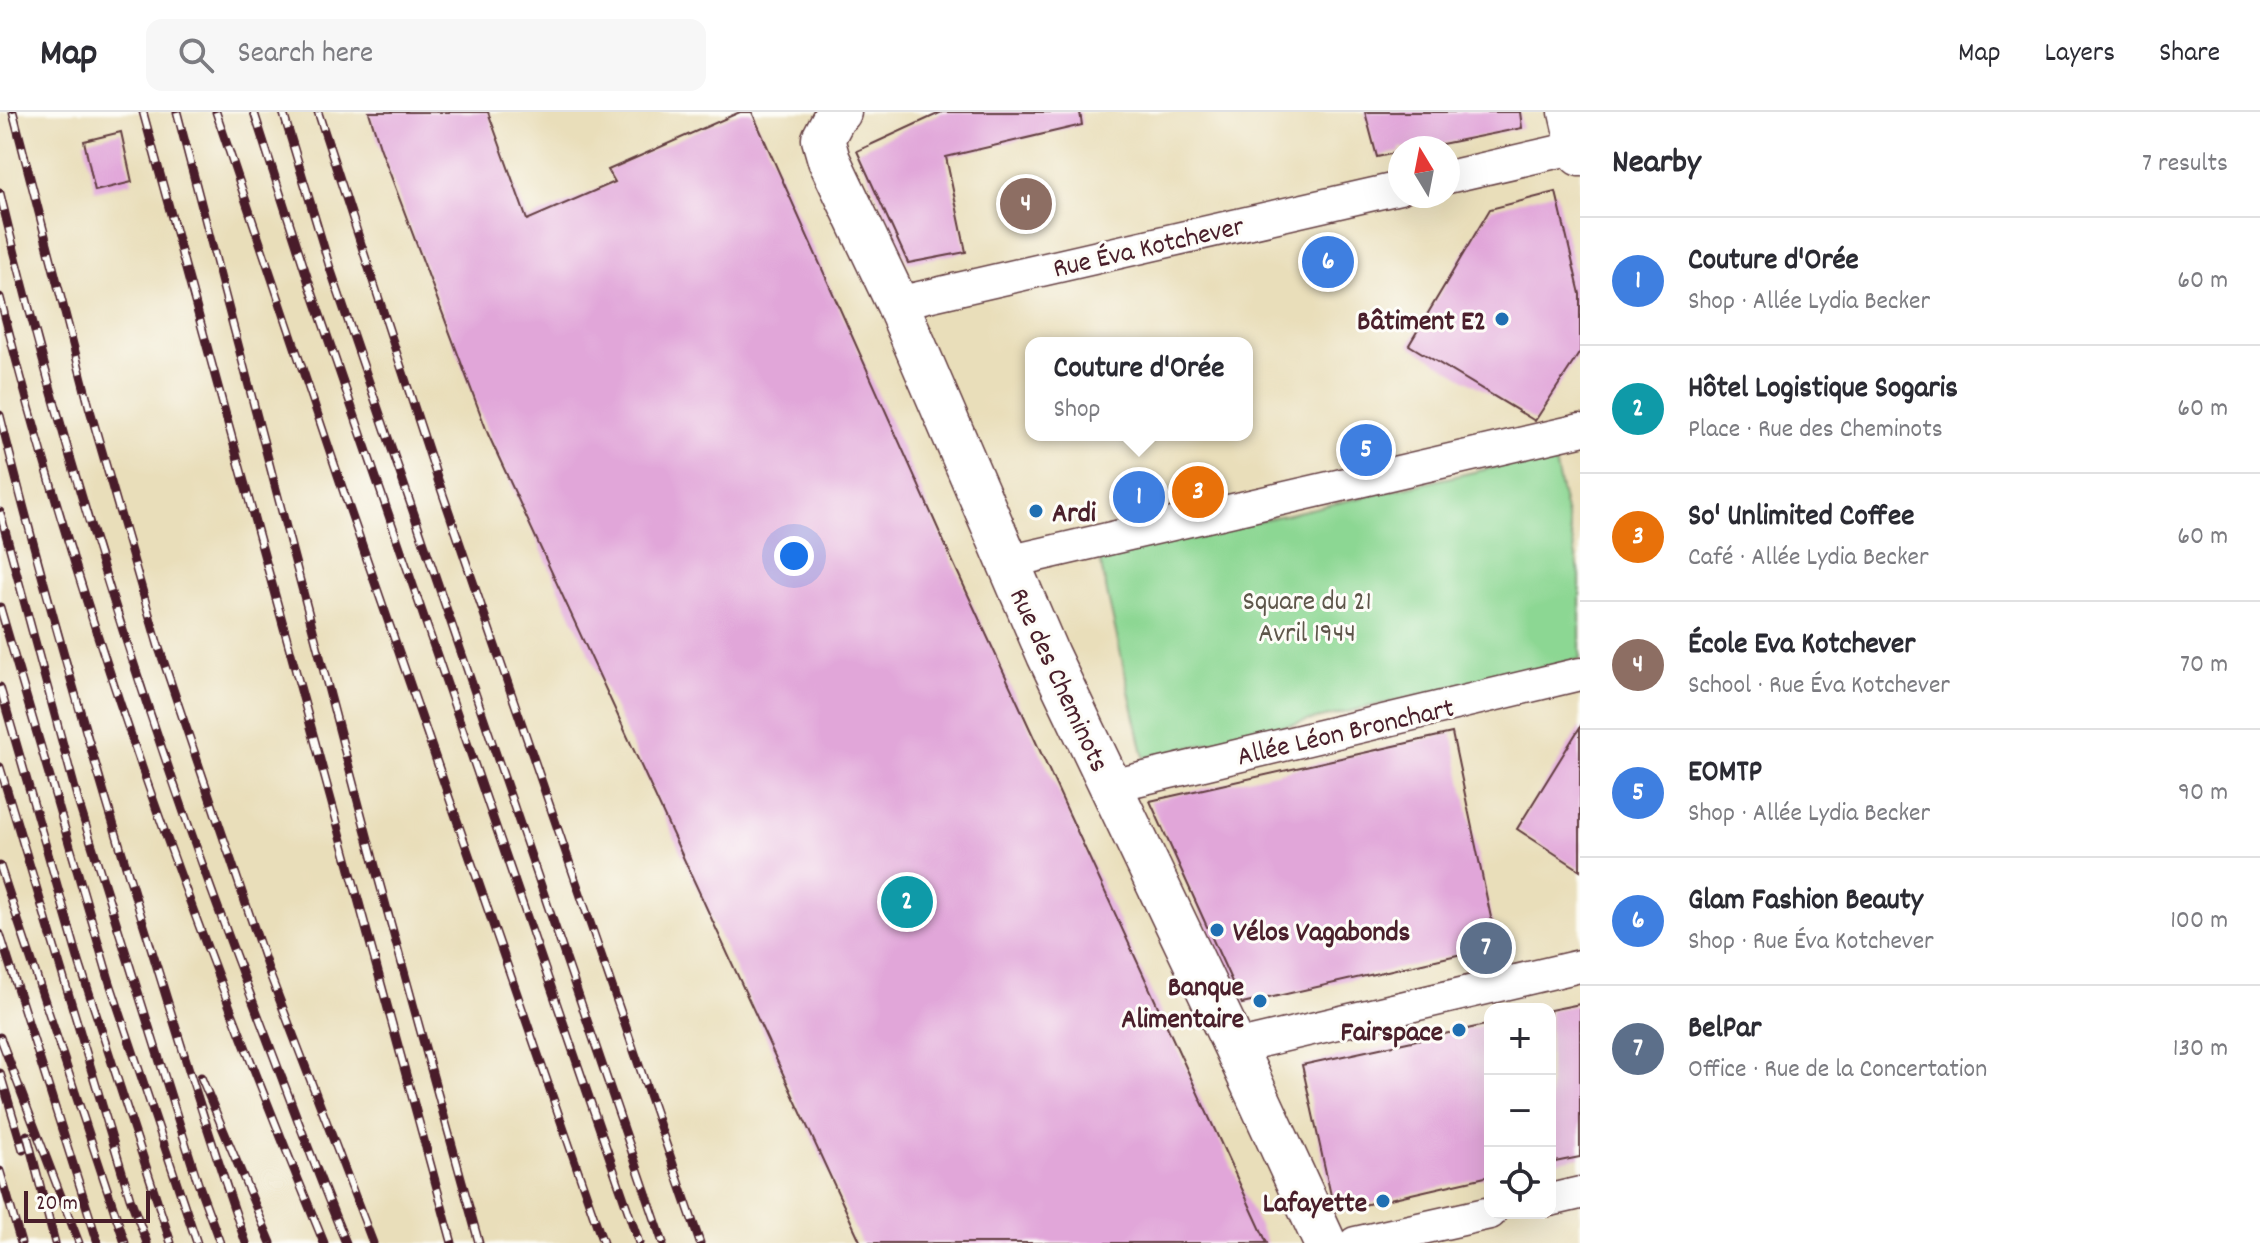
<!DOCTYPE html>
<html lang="en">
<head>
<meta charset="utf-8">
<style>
	body { margin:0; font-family:Dekko,sans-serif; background:#f7f7f7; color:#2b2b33 }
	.controls { position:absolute; right:24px; bottom:24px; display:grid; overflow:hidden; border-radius:16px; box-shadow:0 8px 32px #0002 }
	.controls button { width:72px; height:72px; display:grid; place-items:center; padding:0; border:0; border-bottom:2px solid #e1e1e2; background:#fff; color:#2b2b33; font:40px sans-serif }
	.compass { position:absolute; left:1388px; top:24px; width:72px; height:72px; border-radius:50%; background:#fff; box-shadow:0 8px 32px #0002; rotate:350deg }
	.scale { position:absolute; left:24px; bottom:20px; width:126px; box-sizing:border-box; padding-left:8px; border:4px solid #4a1f2b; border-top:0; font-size:22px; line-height:28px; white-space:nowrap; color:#4a1f2b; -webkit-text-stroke:6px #fdfcf7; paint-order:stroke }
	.you { position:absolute; left:794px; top:444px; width:28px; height:28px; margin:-20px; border:6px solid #fff; border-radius:50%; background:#1a73e8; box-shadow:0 0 0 12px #1a73e833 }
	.badge { display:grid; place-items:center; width:52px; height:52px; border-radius:50%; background:#db2777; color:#fff; font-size:26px; font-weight:700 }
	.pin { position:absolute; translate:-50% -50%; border:4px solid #fff; box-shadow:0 2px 8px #0006 }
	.popup { position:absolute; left:1025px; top:225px; width:228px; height:104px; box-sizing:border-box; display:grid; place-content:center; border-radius:16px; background:#fff; filter:drop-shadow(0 2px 6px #0005); font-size:26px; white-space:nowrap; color:#7c7c81 }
	.popup b { font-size:30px; color:#2b2b33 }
	.popup::after { content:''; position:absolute; left:50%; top:100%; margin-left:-16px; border:16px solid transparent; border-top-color:#fff }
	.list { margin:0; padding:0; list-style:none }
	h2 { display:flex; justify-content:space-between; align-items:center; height:104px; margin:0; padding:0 32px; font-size:34px }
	h2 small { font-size:26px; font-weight:400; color:#7c7c81 }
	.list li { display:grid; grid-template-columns:52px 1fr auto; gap:24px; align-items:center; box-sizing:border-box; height:128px; padding:0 32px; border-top:2px solid #e1e1e2 }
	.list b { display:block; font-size:30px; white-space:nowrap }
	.list p { margin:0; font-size:26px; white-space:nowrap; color:#7c7c81 }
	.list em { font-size:26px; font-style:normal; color:#7c7c81 }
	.icon { flex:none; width:44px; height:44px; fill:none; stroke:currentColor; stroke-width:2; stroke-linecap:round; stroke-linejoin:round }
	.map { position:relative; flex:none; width:1580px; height:1131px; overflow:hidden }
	header { display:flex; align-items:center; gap:48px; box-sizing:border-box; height:112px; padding:0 40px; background:#fff; border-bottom:2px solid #e1e1e2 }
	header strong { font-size:38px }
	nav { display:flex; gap:44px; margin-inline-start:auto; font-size:28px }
	.search { width:560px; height:72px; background:#f7f7f7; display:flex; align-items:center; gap:20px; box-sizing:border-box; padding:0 28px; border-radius:16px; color:#7c7c81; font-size:30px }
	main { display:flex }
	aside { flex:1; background:#fff }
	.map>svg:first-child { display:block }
</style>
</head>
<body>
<header>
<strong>Map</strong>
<div class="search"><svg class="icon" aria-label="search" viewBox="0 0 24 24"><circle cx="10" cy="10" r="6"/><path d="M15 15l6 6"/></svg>Search here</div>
<nav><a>Map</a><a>Layers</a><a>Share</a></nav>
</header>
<main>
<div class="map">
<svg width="1580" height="1131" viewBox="0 0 1580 1131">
	<rect width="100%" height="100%" fill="#fdfcf7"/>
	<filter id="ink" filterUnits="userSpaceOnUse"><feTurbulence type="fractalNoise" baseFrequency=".0125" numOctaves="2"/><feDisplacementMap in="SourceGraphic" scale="16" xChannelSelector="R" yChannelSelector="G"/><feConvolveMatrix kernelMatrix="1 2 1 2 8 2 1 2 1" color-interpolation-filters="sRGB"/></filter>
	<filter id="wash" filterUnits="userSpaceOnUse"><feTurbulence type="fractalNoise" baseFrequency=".006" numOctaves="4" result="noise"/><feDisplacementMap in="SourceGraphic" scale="32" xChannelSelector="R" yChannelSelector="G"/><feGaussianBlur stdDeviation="1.8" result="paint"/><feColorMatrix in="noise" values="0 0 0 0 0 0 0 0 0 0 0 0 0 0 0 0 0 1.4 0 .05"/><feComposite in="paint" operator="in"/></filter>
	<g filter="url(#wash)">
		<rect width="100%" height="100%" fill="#e9deba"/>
		<!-- green -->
		<path fill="#8cd793" stroke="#6b7b5f" stroke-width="2" d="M1553,342l27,121v84l-436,99 -45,-201z"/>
		<g id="blocks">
			<!-- building -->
			<path fill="#e1a6d9" d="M369,0h119l39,108 88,-38 -7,-12 132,-58h12l200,448 315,683h-406l-373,-809 -108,-287z
				M942,0h138l2,13 -136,32 20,95 -58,11 -51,-112z
				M1365,0h155l2,16 -100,20h-22v4l-23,5z
				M121,20l11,50 -37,9 -11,-50z
				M1556,80l24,102v58l-45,69 -126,-76 81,-136z
				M1580,615v143l-63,-41z
				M1452,621l45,213 -255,58 -92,-203z
				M1580,892v153l-30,6v-153z
				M1490,912v152l-153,35 -5,-11 -30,-135z"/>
		</g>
	</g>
	<g filter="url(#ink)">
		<use href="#blocks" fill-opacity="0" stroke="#623c40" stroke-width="2"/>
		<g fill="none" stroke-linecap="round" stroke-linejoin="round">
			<defs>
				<path id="pedestrian" d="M1448,65l130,-30
					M897,191l503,-115
					M1008,450l572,-132
					M1112,676l16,-6 452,-108
					M1235,935l345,-81
					M1550,1088l30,-7
					M1355,1131l135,-30"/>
				<path id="minor" d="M840,0l-4,2 -13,25 6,21 68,143 151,352 187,392 90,196
					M1570,0l10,43"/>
			</defs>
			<!-- pedestrian casing -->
			<use href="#pedestrian" stroke="#623c40" stroke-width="35"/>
			<!-- minor casing -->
			<use href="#minor" stroke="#623c40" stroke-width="45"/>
			<!-- pedestrian -->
			<use href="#pedestrian" stroke="#fff" stroke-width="32"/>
			<!-- minor -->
			<use href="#minor" stroke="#fff" stroke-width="42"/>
			<defs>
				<path id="rail" d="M13,0l77,298 68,235 111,327 104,271
					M143,0l309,1131
					M177,0l199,758 103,373
					M216,0l128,381 259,750
					M254,0l54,168 331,963
					M283,0l47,156 333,975
					M318,0l119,365 263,766
					M0,81c68,283 157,558 261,830 28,73 55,148 85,220
					M0,185c81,323 197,638 324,946
					M0,303c42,170 91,337 142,504 34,108 66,217 104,324
					M0,400l79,292 119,379 22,60
					M0,495l110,376 87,260
					M0,575l80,278 91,278
					M0,655l130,431 17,45
					M0,754l125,377
					M0,822l98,309
					M0,925l79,206
					M0,961l23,77
					M201,965l70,166
					M27,1023l28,108
					M0,1059l21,72"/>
			</defs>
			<!-- rail casing -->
			<use href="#rail" stroke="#4a1f2b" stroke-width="9"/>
			<!-- rail -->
			<use href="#rail" stroke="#fdfcf7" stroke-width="6" stroke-dasharray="18" stroke-linecap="butt"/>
		</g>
	</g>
	<!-- markers -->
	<g fill="#1f6fb2" stroke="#fdfcf7" stroke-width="3">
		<circle cx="1502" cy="207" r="8"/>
		<circle cx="1036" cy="399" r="8"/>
		<circle cx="1217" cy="818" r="8"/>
		<circle cx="1260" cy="889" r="8"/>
		<circle cx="1459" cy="918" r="8"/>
		<circle cx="1383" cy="1089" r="8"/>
	</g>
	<g text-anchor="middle" stroke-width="6" stroke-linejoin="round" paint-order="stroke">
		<!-- street labels -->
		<g font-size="28" fill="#4a1f2b" stroke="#fdfcf7">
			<text transform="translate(1148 133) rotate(-13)" y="10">Rue Éva Kotchever</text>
			<text transform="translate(1061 567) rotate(65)" y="10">Rue des Cheminots</text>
			<text transform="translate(1345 618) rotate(-13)" y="10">Allée Léon Bronchart</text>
		</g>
		<!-- poi labels -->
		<g font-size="28" font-weight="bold" fill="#4a1f2b" stroke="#fdfcf7" text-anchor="end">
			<text x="1486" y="217">Bâtiment E2</text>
			<text x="1052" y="409" text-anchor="start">Ardi</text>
			<text x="1233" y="828" text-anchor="start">Vélos Vagabonds</text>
			<text x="1244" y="883">Banque<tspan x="1244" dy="32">Alimentaire</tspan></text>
			<text x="1443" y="928">Fairspace</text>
			<text x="1367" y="1099">Lafayette</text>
		</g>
		<!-- park labels -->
		<g font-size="28" fill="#5e564a" stroke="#fdfcf7">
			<text x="1307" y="497">Square du 21<tspan x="1307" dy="32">Avril 1944</tspan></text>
		</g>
	</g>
</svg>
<div class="controls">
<button>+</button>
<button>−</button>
<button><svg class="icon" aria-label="locate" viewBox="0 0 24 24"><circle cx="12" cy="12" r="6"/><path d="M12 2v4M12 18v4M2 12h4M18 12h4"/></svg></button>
</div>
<svg class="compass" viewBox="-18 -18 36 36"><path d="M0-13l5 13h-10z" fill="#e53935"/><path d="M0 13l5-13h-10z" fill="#7c7c81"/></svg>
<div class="scale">20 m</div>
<div class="you"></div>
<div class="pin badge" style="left:1139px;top:385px;background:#3f7fe0">1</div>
<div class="popup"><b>Couture d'Orée</b>Shop</div>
<div class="pin badge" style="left:907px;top:790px;background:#0f9aa8">2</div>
<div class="pin badge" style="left:1198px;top:380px;background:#e8710a">3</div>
<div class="pin badge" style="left:1026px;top:92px;background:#8d6e63">4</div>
<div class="pin badge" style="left:1366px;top:338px;background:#3f7fe0">5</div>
<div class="pin badge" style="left:1328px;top:150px;background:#3f7fe0">6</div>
<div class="pin badge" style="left:1486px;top:836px;background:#5c6f8a">7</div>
</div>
<aside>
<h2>Nearby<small>7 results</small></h2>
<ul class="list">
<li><span class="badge" style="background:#3f7fe0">1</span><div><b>Couture d'Orée</b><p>Shop · Allée Lydia Becker</p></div><em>60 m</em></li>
<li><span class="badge" style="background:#0f9aa8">2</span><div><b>Hôtel Logistique Sogaris</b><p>Place · Rue des Cheminots</p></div><em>60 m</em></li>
<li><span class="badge" style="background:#e8710a">3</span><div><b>So' Unlimited Coffee</b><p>Café · Allée Lydia Becker</p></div><em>60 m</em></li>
<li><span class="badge" style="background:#8d6e63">4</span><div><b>École Eva Kotchever</b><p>School · Rue Éva Kotchever</p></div><em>70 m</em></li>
<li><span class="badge" style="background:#3f7fe0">5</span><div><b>EOMTP</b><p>Shop · Allée Lydia Becker</p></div><em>90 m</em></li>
<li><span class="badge" style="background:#3f7fe0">6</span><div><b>Glam Fashion Beauty</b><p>Shop · Rue Éva Kotchever</p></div><em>100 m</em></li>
<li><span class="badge" style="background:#5c6f8a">7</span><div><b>BelPar</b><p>Office · Rue de la Concertation</p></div><em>130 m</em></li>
</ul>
</aside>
</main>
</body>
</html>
